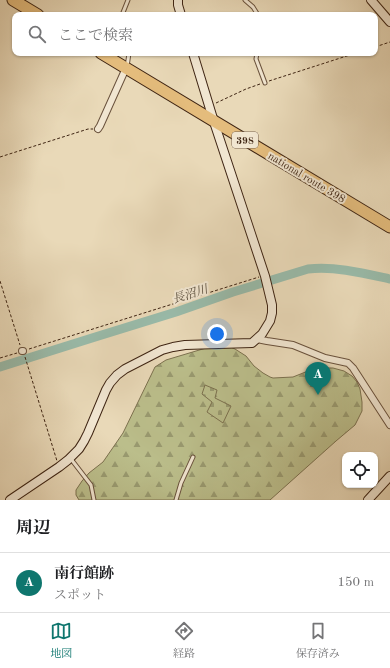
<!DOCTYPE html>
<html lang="ja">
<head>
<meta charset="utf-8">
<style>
	body { margin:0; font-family:"Old Standard TT","Noto Serif JP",serif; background:#f2f2f2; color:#202124 }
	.controls { position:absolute; right:12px; bottom:12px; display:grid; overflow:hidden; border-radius:8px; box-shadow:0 1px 3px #0004 }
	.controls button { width:36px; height:36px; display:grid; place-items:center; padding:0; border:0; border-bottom:1px solid #e0e0e0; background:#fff; color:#202124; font:20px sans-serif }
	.you { position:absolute; left:217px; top:334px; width:14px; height:14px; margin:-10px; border:3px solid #fff; border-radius:50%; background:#1a73e8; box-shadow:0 0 0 6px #1a73e833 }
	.badge { display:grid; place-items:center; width:26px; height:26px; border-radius:50%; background:#0f766e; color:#fff; font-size:13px; font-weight:700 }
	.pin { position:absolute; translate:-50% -33px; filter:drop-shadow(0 1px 2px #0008) }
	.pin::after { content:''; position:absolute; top:21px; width:14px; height:12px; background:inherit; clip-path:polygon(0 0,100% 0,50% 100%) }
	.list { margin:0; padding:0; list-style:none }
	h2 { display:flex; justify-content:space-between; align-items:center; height:52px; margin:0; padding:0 16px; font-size:17px }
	h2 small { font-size:13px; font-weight:400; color:#757577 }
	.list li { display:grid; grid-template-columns:26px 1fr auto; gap:12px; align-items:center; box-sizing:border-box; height:60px; padding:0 16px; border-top:1px solid #e0e0e0 }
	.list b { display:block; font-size:15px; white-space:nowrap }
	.list p { margin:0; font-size:13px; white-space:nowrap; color:#757577 }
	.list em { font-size:13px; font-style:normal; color:#757577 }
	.icon { flex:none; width:22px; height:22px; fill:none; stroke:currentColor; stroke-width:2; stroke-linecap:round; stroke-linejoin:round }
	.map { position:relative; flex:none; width:390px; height:500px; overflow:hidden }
	.search { position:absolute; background:#fff; box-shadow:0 1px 3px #0004; left:12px; right:12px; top:12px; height:44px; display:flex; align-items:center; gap:10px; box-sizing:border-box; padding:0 14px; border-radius:8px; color:#757577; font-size:15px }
	.sheet { height:112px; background:#fff }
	nav { display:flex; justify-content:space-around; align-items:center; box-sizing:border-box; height:56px; border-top:1px solid #e0e0e0; background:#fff; font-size:11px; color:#757577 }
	nav a { display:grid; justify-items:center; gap:2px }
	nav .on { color:#0f766e }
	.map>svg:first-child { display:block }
</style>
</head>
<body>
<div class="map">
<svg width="390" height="500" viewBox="0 0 390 500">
	<defs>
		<pattern id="forest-firs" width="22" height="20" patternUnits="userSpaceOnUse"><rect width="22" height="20" fill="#bbbe8b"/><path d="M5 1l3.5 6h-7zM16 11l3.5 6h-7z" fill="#999a70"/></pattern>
		<pattern id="cemetery-stones" width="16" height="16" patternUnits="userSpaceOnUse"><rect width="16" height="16" fill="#bbbe8b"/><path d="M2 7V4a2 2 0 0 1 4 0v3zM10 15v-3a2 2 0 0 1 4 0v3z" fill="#999a70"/></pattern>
	</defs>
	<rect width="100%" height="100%" fill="#e9d9b8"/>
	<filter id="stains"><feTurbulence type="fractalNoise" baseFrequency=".005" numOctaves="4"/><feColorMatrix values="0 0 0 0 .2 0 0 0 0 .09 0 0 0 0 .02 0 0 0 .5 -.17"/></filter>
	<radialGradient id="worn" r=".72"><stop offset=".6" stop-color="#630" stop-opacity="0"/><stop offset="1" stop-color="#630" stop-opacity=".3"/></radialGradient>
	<!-- forest -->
	<path fill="url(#forest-firs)" stroke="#7c714f" d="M216,345h10l9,4 11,7 8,10 9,7 7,4 3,1 20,-1 15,-6 19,-3h6l11,3 8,5 5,6 3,7 2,13v9l-7,14 -19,16 -66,59h-191l-3,-5v-5l6,-9 7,-8 14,-11 20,-29 32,-66 11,-7z"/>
	<!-- cemetery -->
	<path fill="url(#cemetery-stones)" stroke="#7c714f" d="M205,385l12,5 -2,8 16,8 -8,17 -16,-11 5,-10 -10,-8z"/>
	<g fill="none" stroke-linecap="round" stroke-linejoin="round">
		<!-- river -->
		<path stroke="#9ba" stroke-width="9" d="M0,367l92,-29 84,-26 57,-20 75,-23c27,-3 55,4 82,10"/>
		<defs>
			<path id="lane" d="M245,0l8,7 5,8
				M122,15l6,-15
				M257,53l-1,6 9,24
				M127,67l2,-14
				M71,459l20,26 3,15
				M176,500l5,-17 12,-26"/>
			<path id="street" d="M98,129l2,-3 26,-58
				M257,339l10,2 26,4 32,13 23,5 5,5 37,57
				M22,351h1"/>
			<path id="secondary" d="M178,0v5l3,10
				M371,0l19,22
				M10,500l49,-33 9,-7 11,-11 5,-8 4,-8 18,-43 4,-7 7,-8 8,-6 37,-19 11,-3 12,-2 67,-2 10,-9 8,-13 2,-8v-8l-7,-29 -51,-154 -21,-69
				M368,500l22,-24"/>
			<path id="highway" d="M13,0l25,15
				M101,53l289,174"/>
		</defs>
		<!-- lane casing -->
		<use href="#lane" stroke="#69513c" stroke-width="5"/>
		<!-- street casing -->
		<use href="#street" stroke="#69513c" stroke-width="8"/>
		<!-- secondary casing -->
		<use href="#secondary" stroke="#3e2413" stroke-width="10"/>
		<!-- highway casing -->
		<use href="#highway" stroke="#3e2413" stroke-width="13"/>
		<!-- path -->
		<path stroke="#3e2413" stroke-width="1" stroke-dasharray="3 2" stroke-linecap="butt" d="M375,47l15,-5
			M269,81l87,-28
			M216,103l30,-14 14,-5
			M0,157l88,-28h5
			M0,281l20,64
			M29,349l230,-72
			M25,357l32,104
			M0,358l17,-5"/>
		<!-- lane -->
		<use href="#lane" stroke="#f1e6d1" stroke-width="3"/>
		<!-- street -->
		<use href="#street" stroke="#f1e6d1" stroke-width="6"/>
		<!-- secondary -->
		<use href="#secondary" stroke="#f1e6d1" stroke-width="8"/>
		<!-- highway -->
		<use href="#highway" stroke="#e4bc7c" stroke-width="11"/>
	</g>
	<g text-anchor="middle" stroke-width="4" stroke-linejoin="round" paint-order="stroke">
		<!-- shield labels -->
		<rect fill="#f1e6d1" stroke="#745e4c" stroke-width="1" x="232" y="132" width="26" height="16" rx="3"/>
		<g font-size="10" font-weight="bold" fill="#3e2413">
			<text x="245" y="144">398</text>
		</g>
		<!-- street labels -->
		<g font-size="11" fill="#3e2413" stroke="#f1e6d1">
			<text transform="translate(307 177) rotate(31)" y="4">national route 398</text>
		</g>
		<!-- water labels -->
		<g font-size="12" font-style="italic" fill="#554a39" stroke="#f1e6d1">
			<text transform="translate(190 294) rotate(-18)" y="4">長沼川</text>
		</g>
	</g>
	<rect width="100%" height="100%" filter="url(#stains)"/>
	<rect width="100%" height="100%" fill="url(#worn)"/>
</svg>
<div class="controls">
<button><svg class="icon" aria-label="locate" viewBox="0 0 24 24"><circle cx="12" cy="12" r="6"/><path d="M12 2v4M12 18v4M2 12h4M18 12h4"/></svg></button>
</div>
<div class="you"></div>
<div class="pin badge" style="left:318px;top:395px">A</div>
<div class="search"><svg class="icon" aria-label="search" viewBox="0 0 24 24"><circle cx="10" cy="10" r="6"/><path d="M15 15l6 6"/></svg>ここで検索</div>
</div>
<section class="sheet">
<h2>周辺<small></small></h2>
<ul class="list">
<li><span class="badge">A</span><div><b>南行館跡</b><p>スポット</p></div><em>150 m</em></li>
</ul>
</section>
<nav>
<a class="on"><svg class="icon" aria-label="map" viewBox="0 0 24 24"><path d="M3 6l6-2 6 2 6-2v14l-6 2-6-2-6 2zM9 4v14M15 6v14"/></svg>地図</a>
<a><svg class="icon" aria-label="directions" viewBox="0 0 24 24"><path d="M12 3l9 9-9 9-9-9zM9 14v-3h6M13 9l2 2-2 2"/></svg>経路</a>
<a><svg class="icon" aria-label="saved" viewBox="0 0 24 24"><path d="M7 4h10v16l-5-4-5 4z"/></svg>保存済み</a>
</nav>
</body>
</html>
